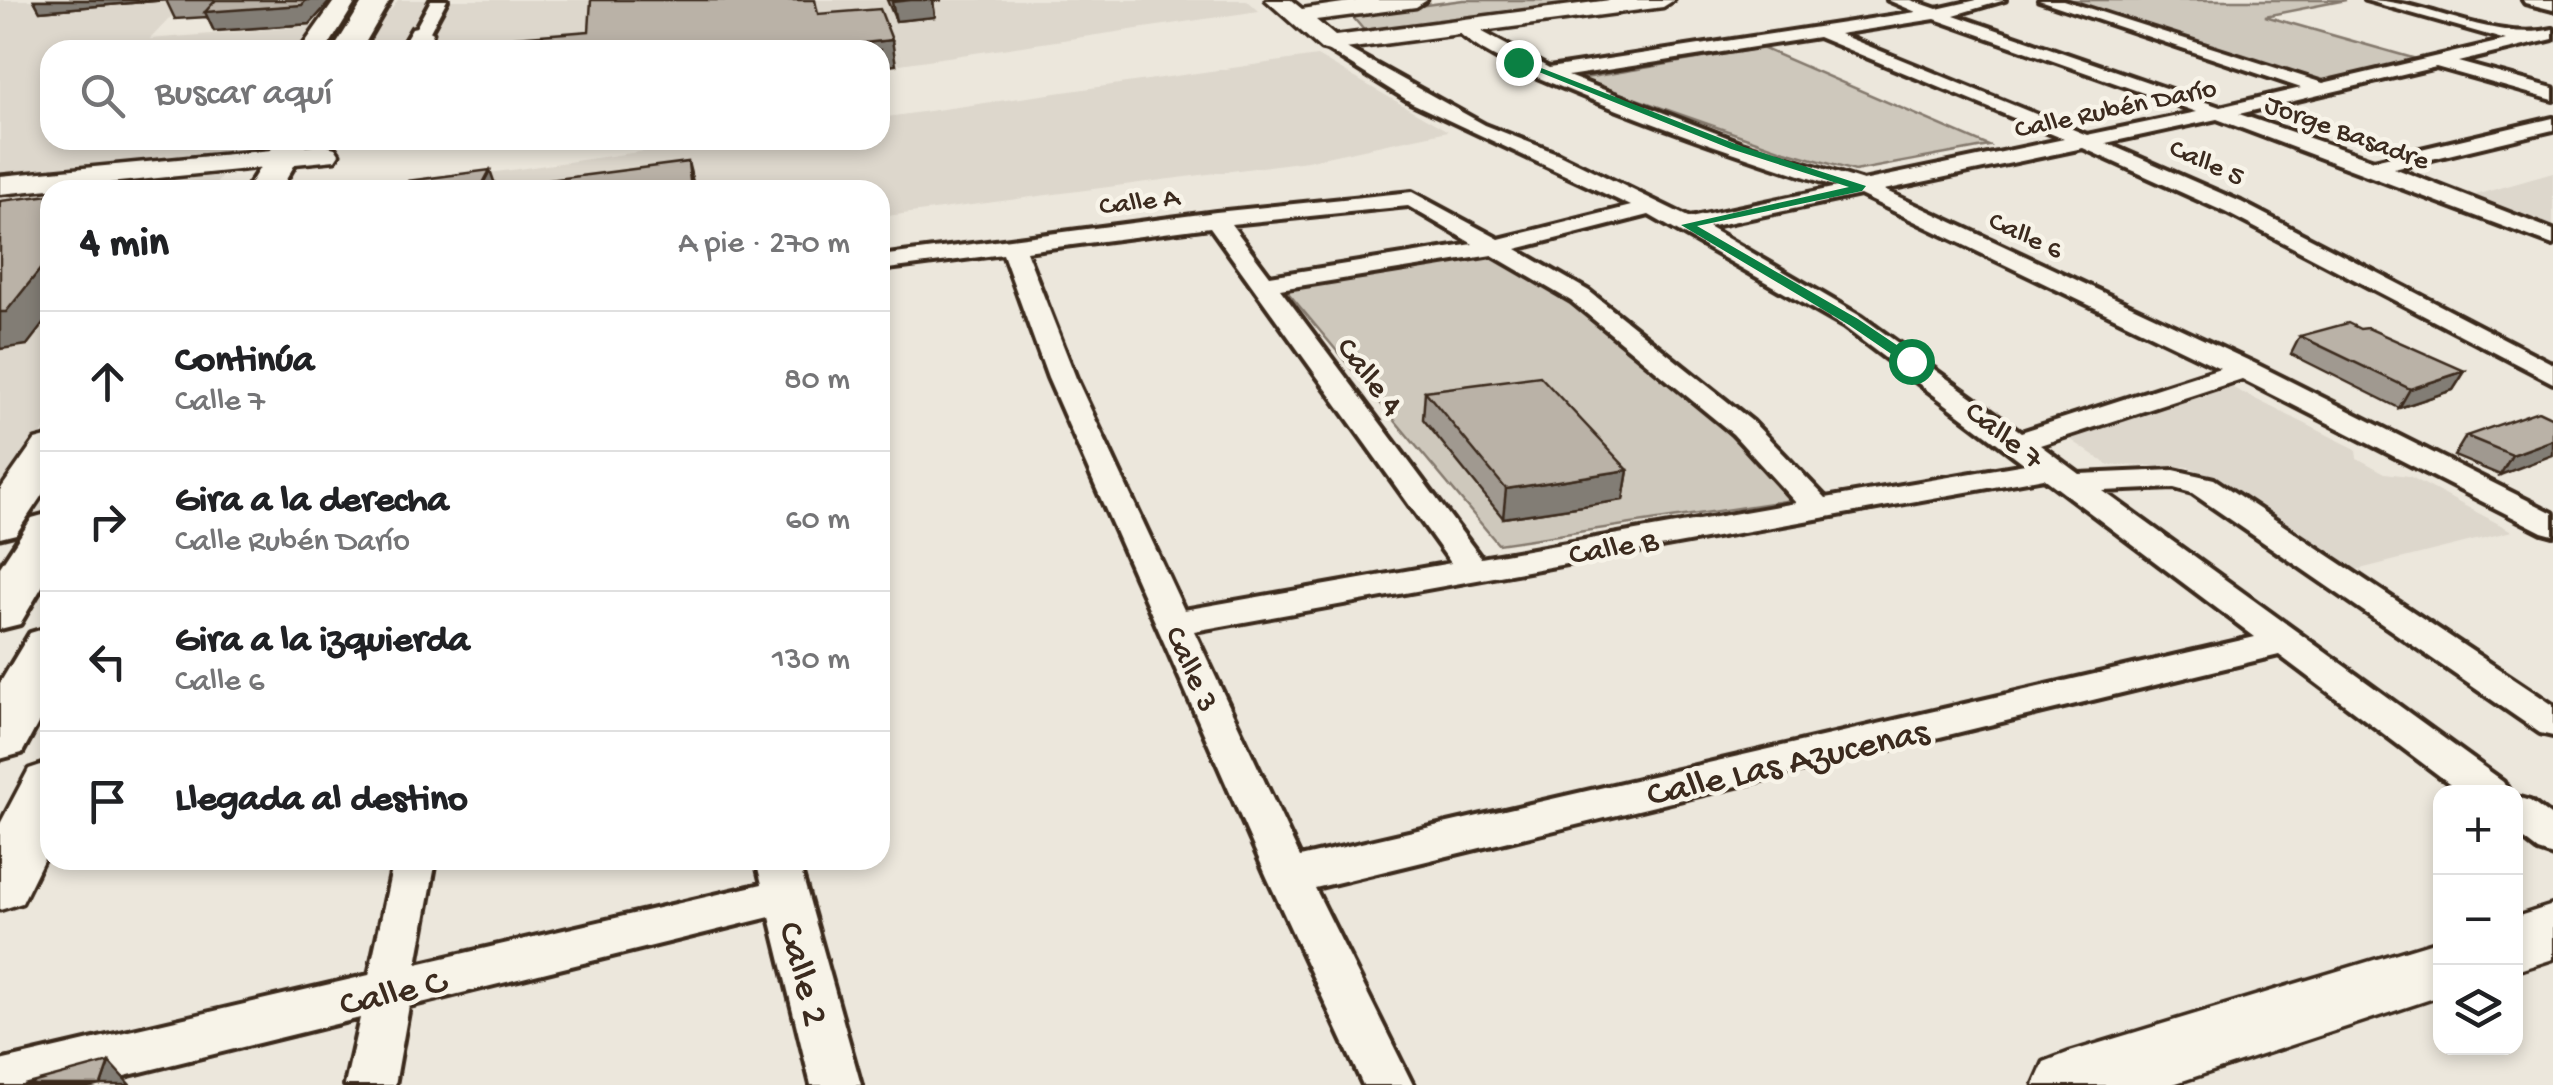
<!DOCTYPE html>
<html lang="es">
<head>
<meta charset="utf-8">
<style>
	body { margin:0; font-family:"Gochi Hand",sans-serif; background:#f6f6f6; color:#202124 }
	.controls { position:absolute; right:30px; bottom:30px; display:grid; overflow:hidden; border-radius:20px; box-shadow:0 5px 15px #0003 }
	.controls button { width:90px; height:90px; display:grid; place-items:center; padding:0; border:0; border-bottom:2px solid #e0e0e0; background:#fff; color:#202124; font:50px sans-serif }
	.stop { position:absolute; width:30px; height:30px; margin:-22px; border:8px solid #0b8043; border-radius:50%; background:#fff }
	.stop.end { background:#0b8043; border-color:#fff; box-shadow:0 2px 10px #0008 }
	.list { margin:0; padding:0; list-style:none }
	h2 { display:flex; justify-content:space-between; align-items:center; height:130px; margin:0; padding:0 40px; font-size:42px }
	h2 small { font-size:32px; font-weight:400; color:#757577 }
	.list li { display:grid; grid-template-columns:65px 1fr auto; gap:30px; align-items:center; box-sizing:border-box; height:140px; padding:0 40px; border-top:2px solid #e0e0e0 }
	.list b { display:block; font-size:38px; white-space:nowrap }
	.list p { margin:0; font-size:32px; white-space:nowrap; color:#757577 }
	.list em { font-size:32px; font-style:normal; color:#757577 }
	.icon { flex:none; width:55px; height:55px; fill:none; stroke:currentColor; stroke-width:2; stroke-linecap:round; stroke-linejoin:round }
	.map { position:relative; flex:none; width:2553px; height:1085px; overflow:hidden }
	.search { position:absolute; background:#fff; box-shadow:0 5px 15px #0003; left:40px; top:40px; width:850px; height:110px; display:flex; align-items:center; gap:25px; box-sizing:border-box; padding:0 35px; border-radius:30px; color:#757577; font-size:38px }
	.panel { position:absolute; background:#fff; box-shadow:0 5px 15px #0003; left:40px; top:180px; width:850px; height:690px; border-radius:30px }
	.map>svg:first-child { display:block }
</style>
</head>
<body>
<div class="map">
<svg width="2553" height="1085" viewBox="0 0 2553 1085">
	<rect width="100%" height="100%" fill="#ece7dc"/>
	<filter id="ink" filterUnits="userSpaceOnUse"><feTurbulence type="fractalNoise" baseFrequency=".01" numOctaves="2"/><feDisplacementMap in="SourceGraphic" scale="20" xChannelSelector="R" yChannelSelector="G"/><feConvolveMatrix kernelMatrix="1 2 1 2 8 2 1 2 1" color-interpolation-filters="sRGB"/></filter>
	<g filter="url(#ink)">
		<!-- built -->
		<path fill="#ddd7cc" d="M0,0h187l-37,39 159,-13 82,-16 7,-10h849l12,11 -379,56v-17h-830v90h197l-35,50h-162v231l-50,72z
			M1317,56l131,75 -141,30 -427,56v-27h-510l353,-50h157v-22z
			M2553,173v57l-81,-34z
			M2221,382l135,67 1,9 28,15 24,3 103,55 -160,40 -130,-91 -33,-13 -81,-2 -41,-28z"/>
		<!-- green -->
		<path fill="#cec8bc" stroke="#84796d" stroke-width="2.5" d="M1463,0h176l-271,35 -17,-20z
			M2060,0h286l-81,16 151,43 -102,24z
			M1762,48l227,98 -134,25 -70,-20 -206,-72z
			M1490,252l65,39 98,72 145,136 -300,45 -213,-255 1,-4z"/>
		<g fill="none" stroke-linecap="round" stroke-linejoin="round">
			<defs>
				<path id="street" d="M431,0h16l-20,37h-12l-2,-4z
					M1888,0h23l26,9 40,-9h28l-51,15 266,92 81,-19 -262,-88h24l260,83 183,-43 -141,-40c63,0 127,43 188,29v10l-95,23 95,26v12l-117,-33 -197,47 135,46 179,-42v12l-159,38 159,62v15l-336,-126 -111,24 135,59 312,162v19l-328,-171 -142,-64 -199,42 370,173 299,150v22l-11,-3 -300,-153 -202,66 39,29 95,-4 40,9 339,226v31l-13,-3 -348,-240 -18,-5 -71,3 400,290 6,11h-48l-182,-137 -964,233 98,197h-50l-96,-208 -219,-499 -45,-124 -123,16v-14l336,-44 196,-20 87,47 132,-33 -219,-103 -88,-55v-8l6,-1 155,86 74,29 131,64 147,-31c-93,-30 -186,-62 -276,-100 -36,-15 -79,-31 -107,-59l14,-4 81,44 367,-56zM1935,19l262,93 -110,23 -248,-101zM1818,37l246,102 -201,42 -121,-38 -174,-67zM1860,195l360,173 -199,64 -159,-115 -154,-90zM1408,206l65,38 -203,32 -39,-52zM1649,215l195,112 181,137 -199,34 -73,-76 -164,-131 -73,-42zM1210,227l241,336 -267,47 -108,-232 -50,-127zM1492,255l79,46 162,133 63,69 -315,55 -201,-269zM2044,478l211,159 -955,220 -106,-226z
					M2523,0h30v10l-28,-7z
					M2516,797l14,4 23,17v38l-15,-5 -22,-17z
					M394,860h42l-19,104 345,-80 -6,-24h42l63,225h-50l-41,-168 -361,89 -14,79h-50l15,-67 -272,67h-88v-24l369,-86z"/>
				<path id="secondary" d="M335,0h22l-31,50h-26z
					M1266,0h25l11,9 61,-9h64l-11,7 -100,13 19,16 275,-36h64l-11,7 -333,44 -9,-2z
					M421,26l12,7 -8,17h-26l13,-22z
					M324,145l11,3 4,6 -4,6 -335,34v-18z
					M50,436v47l-34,51 -16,4v-48l35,-50z
					M50,762v84l-28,57 -22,7v-86l29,-55z
					M2553,905v54l-37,12v-54z
					M2440,940v56l-270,89h-136l10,-23 26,-10z"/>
				<path id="primary" d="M364,0h26l-29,50h-28z
					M277,140h32l-29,50h-34z
					M50,513v60l-30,51 -20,5v-62l32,-49z
					M50,627v74l-28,52 -22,6v-76l30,-50z"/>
			</defs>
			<!-- street casing -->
			<use href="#street" stroke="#3b2a1e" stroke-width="8"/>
			<!-- secondary casing -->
			<use href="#secondary" stroke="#3b2a1e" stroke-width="7"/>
			<!-- primary casing -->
			<use href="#primary" stroke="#3b2a1e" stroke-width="8"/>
			<!-- street -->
			<use href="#street" fill="#f7f3e8" fill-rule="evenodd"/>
			<!-- secondary -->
			<use href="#secondary" fill="#f7f3e8" fill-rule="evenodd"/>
			<!-- primary -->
			<use href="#primary" fill="#f7f3e8" fill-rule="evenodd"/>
		</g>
		<!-- wall -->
		<path fill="#a09990" stroke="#3b2a1e" stroke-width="2.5" d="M34,0h297l-21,24 -96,7 -7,-14 -32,2 -9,-19 -126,11z
			M887,0h55l-9,1 2,16 -39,4z
			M2300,336l165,35 -12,19 -54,18 -108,-54z
			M1425,391l203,79 -5,30 -120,18 -80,-99z
			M2553,418l-53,57 -46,-19 12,-20z"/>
		<!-- shaded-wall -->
		<path fill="#827d75" stroke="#3b2a1e" stroke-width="2.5" d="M34,0h132l-126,11z
			M306,0h25l-21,24 -96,7 -9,-19z
			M911,0h31l-9,1 2,16 -39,4 -4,-19z
			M892,40l4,25 -16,2v-17h-82z
			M688,162l7,28h-4z
			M490,170l7,20h-17z
			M50,257v58l-23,30 -27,4v-37z
			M2465,371l-12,19 -54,18 11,-19z
			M2553,440v15l-53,20 12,-20z
			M1628,470l-5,30 -120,18 3,-29z
			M109,1062l21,23h-29z"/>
		<!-- building -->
		<path fill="#bab2a7" stroke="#3b2a1e" stroke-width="2.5" d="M216,0h90l-4,5 -97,7z
			M591,0h224l3,14 62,-5 12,31 -94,10h-333l3,-9 121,-10z
			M688,162l3,28h-287l4,-9 82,-11 -10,19z
			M50,195v62l-44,55h-6v-111z
			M2348,323l12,6 8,-1 97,43 -55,18 -110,-53z
			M1540,376l88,94 -122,19 -81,-98z
			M2538,411l15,7v22l-41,15 -46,-19z
			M109,1062l-8,23h-77z"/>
	</g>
	<!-- route -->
	<path fill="#0b8043" d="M1521,60l217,85 128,41 -4,5 -165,35 161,93 58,39v6h-10l-57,-39 -168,-100 168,-38 -118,-38 -217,-87z"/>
	<g text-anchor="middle" stroke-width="9" stroke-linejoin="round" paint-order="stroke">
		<!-- far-street labels -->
		<g font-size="28" fill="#3b2a1e" stroke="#f7f3e8">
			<text transform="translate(2115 106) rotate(-12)" y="10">Calle Rubén Darío</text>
			<text transform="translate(2348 130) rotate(20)" y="10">Jorge Basadre</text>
			<text transform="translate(2208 160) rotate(24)" y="10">Calle 5</text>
			<text transform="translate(1139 199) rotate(-7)" y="10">Calle A</text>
			<text transform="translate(2027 233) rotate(25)" y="10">Calle 6</text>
		</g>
		<!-- street labels -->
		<g font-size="32" fill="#3b2a1e" stroke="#f7f3e8">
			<text transform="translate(1372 375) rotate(53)" y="11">Calle 4</text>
			<text transform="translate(2006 433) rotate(38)" y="11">Calle 7</text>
			<text transform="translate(1613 545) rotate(-10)" y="11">Calle B</text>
			<text transform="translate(1194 668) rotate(66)" y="11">Calle 3</text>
		</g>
		<!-- near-street labels -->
		<g font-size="38" fill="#3b2a1e" stroke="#f7f3e8">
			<text transform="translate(1787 760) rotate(-13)" y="13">Calle Las Azucenas</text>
			<text transform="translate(806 973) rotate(75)" y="13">Calle 2</text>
			<text transform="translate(392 990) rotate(-13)" y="13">Calle C</text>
		</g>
	</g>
</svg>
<div class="controls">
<button>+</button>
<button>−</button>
<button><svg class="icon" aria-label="layers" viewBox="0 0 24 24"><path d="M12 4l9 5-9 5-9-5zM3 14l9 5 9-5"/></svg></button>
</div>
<div class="stop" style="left:1911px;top:361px"></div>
<div class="stop end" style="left:1518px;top:62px"></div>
<div class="search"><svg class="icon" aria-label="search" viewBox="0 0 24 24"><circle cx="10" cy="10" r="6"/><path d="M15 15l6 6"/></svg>Buscar aquí</div>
<section class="panel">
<h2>4 min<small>A pie · 270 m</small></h2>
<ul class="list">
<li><svg class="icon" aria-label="ahead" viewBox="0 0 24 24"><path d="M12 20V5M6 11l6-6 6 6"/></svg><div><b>Continúa</b><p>Calle 7</p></div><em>80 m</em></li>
<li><svg class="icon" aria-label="right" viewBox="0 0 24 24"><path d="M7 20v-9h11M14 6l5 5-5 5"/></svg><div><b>Gira a la derecha</b><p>Calle Rubén Darío</p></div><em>60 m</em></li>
<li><svg class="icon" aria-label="left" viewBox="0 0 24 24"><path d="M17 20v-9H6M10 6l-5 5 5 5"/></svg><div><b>Gira a la izquierda</b><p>Calle 6</p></div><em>130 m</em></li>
<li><svg class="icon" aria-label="arrive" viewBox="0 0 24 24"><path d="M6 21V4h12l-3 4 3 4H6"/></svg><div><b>Llegada al destino</b></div></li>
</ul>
</section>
</div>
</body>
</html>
